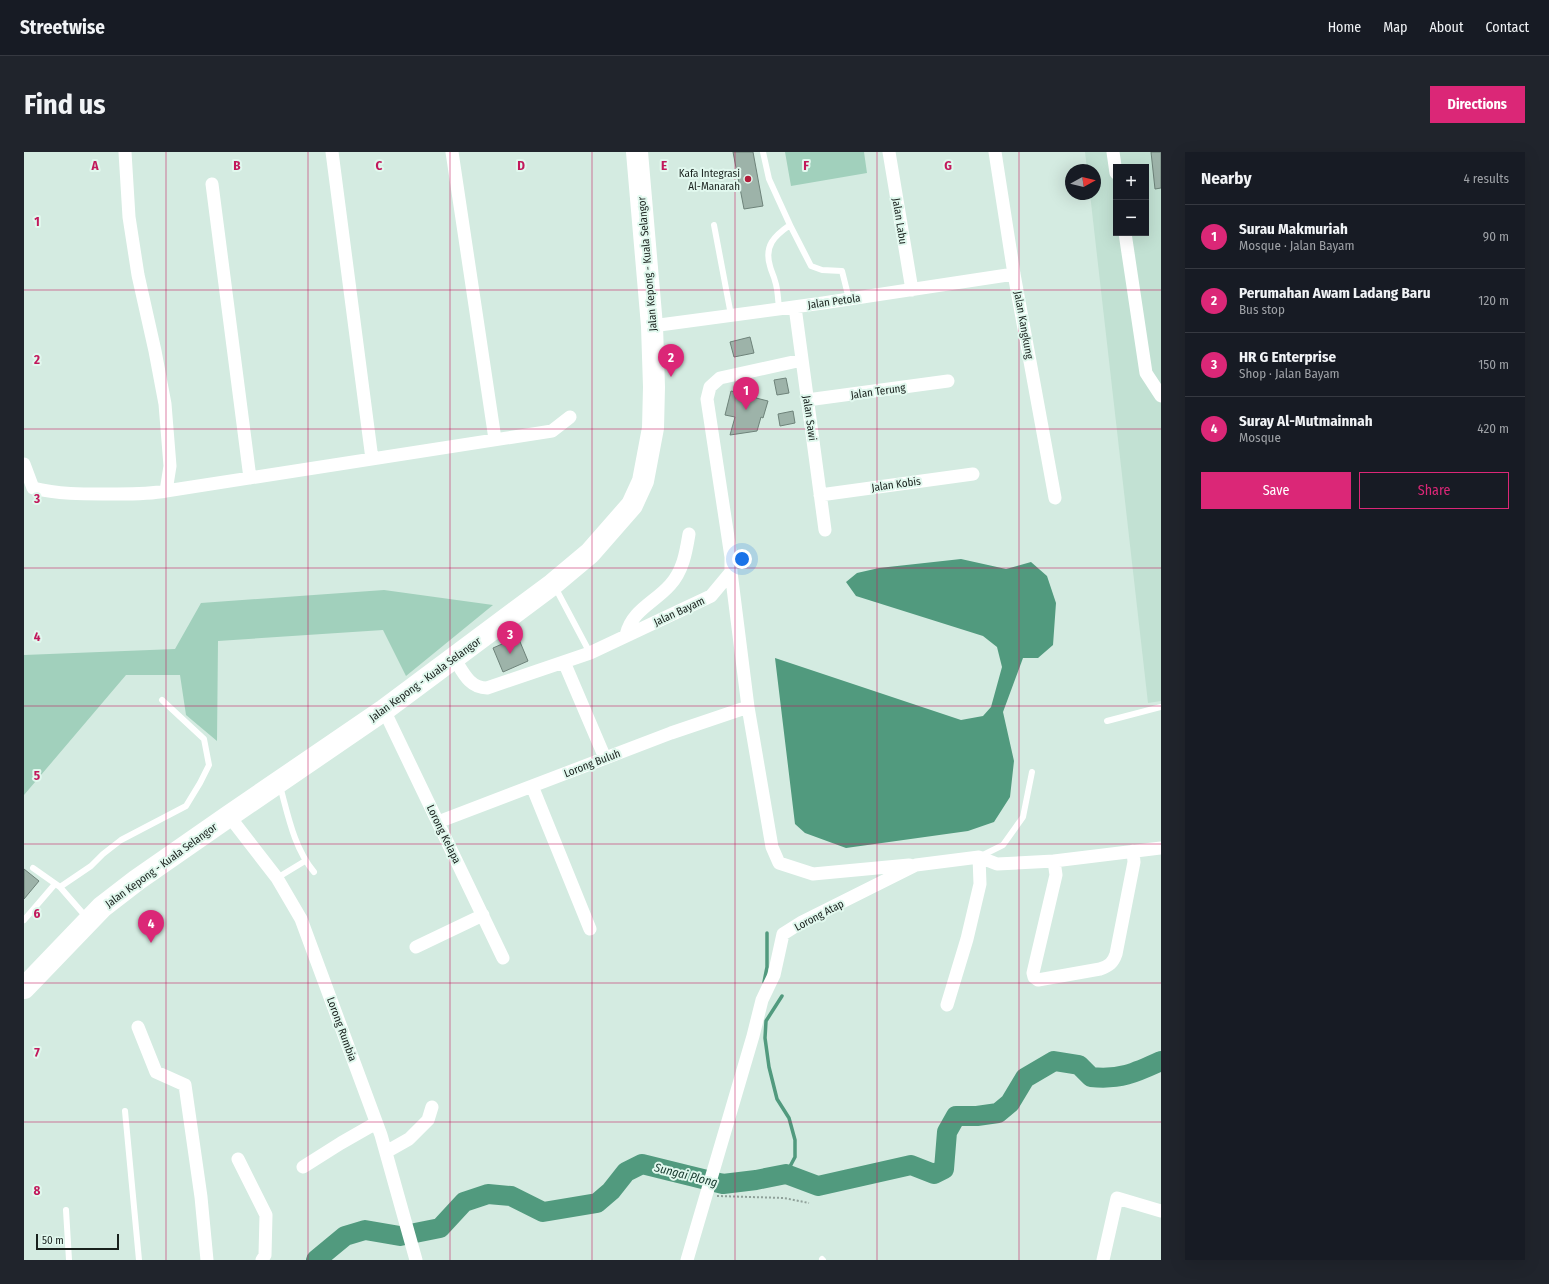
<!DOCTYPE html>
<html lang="en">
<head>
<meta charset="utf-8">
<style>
	body { margin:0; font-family:"Fira Sans Condensed",sans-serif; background:#20242c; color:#f1f3f6 }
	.controls { position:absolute; right:12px; top:12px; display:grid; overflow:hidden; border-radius:0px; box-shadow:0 4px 16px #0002 }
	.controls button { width:36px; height:36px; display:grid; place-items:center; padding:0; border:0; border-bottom:1px solid #363941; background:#171b24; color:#f1f3f6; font:20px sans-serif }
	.compass { position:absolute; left:1041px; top:12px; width:36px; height:36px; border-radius:50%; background:#171b24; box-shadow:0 4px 16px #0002; rotate:82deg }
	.scale { position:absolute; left:12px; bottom:10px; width:83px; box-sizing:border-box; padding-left:4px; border:2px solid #19211d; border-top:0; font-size:11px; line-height:14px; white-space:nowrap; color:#19211d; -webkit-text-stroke:3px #e1f8ee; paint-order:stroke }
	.you { position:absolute; left:718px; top:407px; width:14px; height:14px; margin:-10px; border:3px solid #fff; border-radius:50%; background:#1a73e8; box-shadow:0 0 0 6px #1a73e833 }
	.badge { display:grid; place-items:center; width:26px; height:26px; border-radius:50%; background:#db2777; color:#fff; font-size:13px; font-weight:700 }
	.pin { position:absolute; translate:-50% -33px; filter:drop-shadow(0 1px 2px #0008) }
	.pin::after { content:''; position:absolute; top:21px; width:14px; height:12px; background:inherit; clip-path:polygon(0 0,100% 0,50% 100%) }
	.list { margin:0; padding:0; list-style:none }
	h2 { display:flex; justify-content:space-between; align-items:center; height:52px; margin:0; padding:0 16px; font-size:17px }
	h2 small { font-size:13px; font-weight:400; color:#9ea1a6 }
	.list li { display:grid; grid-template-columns:26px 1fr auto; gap:12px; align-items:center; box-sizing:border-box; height:64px; padding:0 16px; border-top:1px solid #363941 }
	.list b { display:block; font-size:15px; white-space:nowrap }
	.list p { margin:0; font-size:13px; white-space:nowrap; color:#9ea1a6 }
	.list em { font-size:13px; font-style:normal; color:#9ea1a6 }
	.actions { display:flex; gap:8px; padding:12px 16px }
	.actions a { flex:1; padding:9px 0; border:1px solid #db2777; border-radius:0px; text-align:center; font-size:14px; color:#db2777 }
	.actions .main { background:#db2777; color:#fff }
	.map { position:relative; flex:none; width:1137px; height:1108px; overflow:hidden; border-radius:0px }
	header { display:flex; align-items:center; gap:24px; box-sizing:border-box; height:56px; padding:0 20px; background:#171b24; border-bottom:1px solid #363941 }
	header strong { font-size:19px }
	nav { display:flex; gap:22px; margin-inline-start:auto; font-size:14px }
	.intro { display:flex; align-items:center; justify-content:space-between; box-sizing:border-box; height:96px; padding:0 24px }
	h1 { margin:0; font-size:28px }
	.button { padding:10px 18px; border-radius:0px; background:#db2777; color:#fff; font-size:14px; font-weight:700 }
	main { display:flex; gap:24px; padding:0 24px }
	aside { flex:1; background:#171b24; border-radius:0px; box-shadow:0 4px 16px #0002 }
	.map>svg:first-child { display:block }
</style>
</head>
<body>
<header>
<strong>Streetwise</strong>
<nav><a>Home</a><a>Map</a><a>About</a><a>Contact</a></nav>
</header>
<div class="intro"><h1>Find us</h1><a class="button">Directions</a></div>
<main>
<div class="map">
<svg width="1137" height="1108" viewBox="0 0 1137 1108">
	<rect width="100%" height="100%" fill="#d4ebe1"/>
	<!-- built -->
	<path fill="#c2e1d3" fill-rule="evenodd" d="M1061,0h76v549l-13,2 -58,-509h5v-24h-8zM1092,15h30v66h-30z"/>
	<!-- green -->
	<path fill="#a1d0bc" d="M761,0h79l3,21 -76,13z
		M360,438l109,15 -87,71 -23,-46 -165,11 -1,100 -31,-26 -6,-40h-54l-102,120v-140l151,-6 26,-46z"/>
	<!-- water -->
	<path fill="#519a7e" d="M937,407l45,10 25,-7 16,14 9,27 -3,42 -15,13h-15l-20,54 11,49 -4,36 -16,25 -26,9 -122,17 -41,-15 -10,-9 -20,-166 186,62 22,-4 8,-9 11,-40 -5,-20 -14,-11 -127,-40 -10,-14 11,-9 22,-5z"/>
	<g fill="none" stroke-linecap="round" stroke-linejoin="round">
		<!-- stream -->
		<path stroke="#519a7e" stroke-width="3.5" d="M742,832l-2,-2 3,-15v-34
			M758,844l-16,25 -1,17 4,29 8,32 12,19 6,22v17l-9,17"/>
		<!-- river -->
		<path stroke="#519a7e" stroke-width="20" d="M292,1108l29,-24 20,-6 35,6 40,-8 24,-26 24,-8 23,2 32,16 54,-9 14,-12 15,-19 16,-8 81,20 33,-4 30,-6 32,12 93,-21 23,9 10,-5 3,-37 9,-16h21l21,-3 12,-10 15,-25 29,-17 25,4 12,12c29,3 44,-4 70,-16"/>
	</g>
	<!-- building -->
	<path fill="#9db3a9" stroke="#6e837a" d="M709,0h20l10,54 -19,3z
		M1127,0h10v36l-6,1z
		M726,185l4,16 -20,4 -4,-15z
		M762,226l3,15 -12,2 -3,-15z
		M716,237l17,5 -1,4 12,3 -5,17 -2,-1 -4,14 -27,4 5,-18 -10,-2 6,-24 8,2z
		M769,259l2,12 -15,3 -2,-12z
		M494,485l10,24 -25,11 -10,-24z
		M0,717l15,12 -15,18z"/>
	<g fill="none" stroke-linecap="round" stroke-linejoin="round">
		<!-- path -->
		<path stroke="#8fa099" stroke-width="2" stroke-dasharray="2 2" stroke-linecap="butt" d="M693,1044l67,2 25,5"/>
		<!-- lane -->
		<path stroke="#fff" stroke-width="6" d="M739,0l6,27 21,46 21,41 11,4 20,1 7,28
			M690,73l17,90
			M755,157c-1,-9 -1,-20 -4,-28 -1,-5 -4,-10 -5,-15 -6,-20 4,-30 20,-41
			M531,435l35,66
			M1083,569l54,-14
			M256,634c8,29 14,62 34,86
			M957,704l22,-11 20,-28 9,-45
			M9,716l27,19 27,31
			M253,726l28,-17
			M36,735l31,-21 12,-12 18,-14 65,-34 14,-23 9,-18 -5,-26 -42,-39
			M0,768l31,-36
			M101,959l14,149
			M42,1058l3,50
			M798,1107l1,1"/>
		<!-- street -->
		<path stroke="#fff" stroke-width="13" d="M308,0l40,307
			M428,0l43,287
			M865,0l23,138
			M971,0l19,122 41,224
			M1089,0l3,21
			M188,32l38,294
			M1101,81l21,140 15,23
			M771,155l30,223
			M628,174l171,-23 191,-29
			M778,208l-82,18 -10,9 -3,12 24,158v15l17,135 24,140 7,16 34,11 96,-9
			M783,248l141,-19
			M0,312l9,24c28,7 56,6 84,6 16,0 33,0 49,-3l4,-25 -5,-62 -10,-53 -17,-76 -9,-58 -4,-65
			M142,339l386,-60 18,-14
			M796,343l153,-21
			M602,483c6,-25 28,-32 44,-50 13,-14 16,-33 19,-51
			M430,506c9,14 15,30 33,30l103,-35 121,-57 20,-24
			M540,510l41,96
			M360,558l119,248
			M508,634l58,143
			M205,664l48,62 24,41 80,216 35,125
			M414,670l233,-89 77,-26
			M1030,709l2,14 -23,98 1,4 4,3 62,-11c9,-3 13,-6 16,-15l18,-92 -1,-11
			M392,795l67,-32
			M923,853l20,-66 13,-55 -1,-27
			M114,875l18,45 29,13 16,112 6,63
			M362,1000l23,-13 19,-19 4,-13
			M214,1007l28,56 -1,40 -3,5
			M279,1015l38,-24 35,-20
			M663,1108l66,-224 9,-36 12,-25 9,-41 19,-12 114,-57 63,-8 18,7 57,-3 107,-13
			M1079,1108l14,-62 44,13"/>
		<!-- highway -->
		<path stroke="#fff" stroke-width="22" d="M0,836l78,-81 35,-27 92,-64 155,-106 169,-126 37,-31 42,-48 11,-24 10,-53 1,-41 -2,-61 -15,-174"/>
	</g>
	<!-- grid -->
	<path fill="none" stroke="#c2185b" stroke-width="1" stroke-opacity="0.55" d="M142,0v1108M284,0v1108M426,0v1108M568,0v1108M711,0v1108M853,0v1108M995,0v1108M0,138h1137M0,277h1137M0,416h1137M0,554h1137M0,692h1137M0,831h1137M0,970h1137"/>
	<!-- markers -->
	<circle fill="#b21e3b" stroke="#e1f8ee" stroke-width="1.5" cx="724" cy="27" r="4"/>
	<g text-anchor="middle" stroke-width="4" stroke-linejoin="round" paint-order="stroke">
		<!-- poi labels -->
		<g font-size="11" fill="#19211d" stroke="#e1f8ee" text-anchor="end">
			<text x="716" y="25">Kafa Integrasi<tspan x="716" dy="13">Al-Manarah</tspan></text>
		</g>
		<!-- street labels -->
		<g font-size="11" fill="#19211d" stroke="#e1f8ee">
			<text transform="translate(876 69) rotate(81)" y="4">Jalan Labu</text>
			<text transform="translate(623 112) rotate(-95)" y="4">Jalan Kepong - Kuala Selangor</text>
			<text transform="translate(810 149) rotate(-8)" y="4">Jalan Petola</text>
			<text transform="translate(1000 173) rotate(80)" y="4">Jalan Kangkung</text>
			<text transform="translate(854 239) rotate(-8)" y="4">Jalan Terung</text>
			<text transform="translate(786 266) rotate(82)" y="4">Jalan Sawi</text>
			<text transform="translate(872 332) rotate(-8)" y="4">Jalan Kobis</text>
			<text transform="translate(655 459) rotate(-25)" y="4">Jalan Bayam</text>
			<text transform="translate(401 527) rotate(-36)" y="4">Jalan Kepong - Kuala Selangor</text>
			<text transform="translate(568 611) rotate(-21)" y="4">Lorong Buluh</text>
			<text transform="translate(420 682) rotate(64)" y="4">Lorong Kelapa</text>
			<text transform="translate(137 713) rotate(-36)" y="4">Jalan Kepong - Kuala Selangor</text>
			<text transform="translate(795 763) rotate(-28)" y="4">Lorong Atap</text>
			<text transform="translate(318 877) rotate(70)" y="4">Lorong Rumbia</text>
		</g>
		<!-- water labels -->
		<g font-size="12" font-style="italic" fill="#133529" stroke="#e1f8ee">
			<text transform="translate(662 1023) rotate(14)" y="4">Sungai Plong</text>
		</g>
	</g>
	<g font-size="13" text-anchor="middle" font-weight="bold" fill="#c2185b" stroke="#e1f8ee" stroke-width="4" stroke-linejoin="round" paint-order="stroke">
		<text x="71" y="18">A</text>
		<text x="213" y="18">B</text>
		<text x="355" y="18">C</text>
		<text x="497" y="18">D</text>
		<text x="640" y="18">E</text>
		<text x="782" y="18">F</text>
		<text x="924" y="18">G</text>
		<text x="13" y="74">1</text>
		<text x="13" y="212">2</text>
		<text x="13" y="351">3</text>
		<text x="13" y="489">4</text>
		<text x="13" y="628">5</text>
		<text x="13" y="766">6</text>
		<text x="13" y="905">7</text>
		<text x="13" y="1043">8</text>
	</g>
</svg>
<div class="controls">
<button>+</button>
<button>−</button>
</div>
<svg class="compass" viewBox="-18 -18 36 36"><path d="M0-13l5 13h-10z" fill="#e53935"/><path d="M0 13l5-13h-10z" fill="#9ea1a6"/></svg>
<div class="scale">50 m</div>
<div class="you"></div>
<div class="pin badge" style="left:722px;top:258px">1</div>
<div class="pin badge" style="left:647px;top:225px">2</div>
<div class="pin badge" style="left:486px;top:502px">3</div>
<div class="pin badge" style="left:127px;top:791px">4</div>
</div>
<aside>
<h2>Nearby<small>4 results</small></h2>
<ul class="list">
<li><span class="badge">1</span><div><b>Surau Makmuriah</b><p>Mosque · Jalan Bayam</p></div><em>90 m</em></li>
<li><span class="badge">2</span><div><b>Perumahan Awam Ladang Baru</b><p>Bus stop</p></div><em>120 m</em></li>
<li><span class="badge">3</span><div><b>HR G Enterprise</b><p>Shop · Jalan Bayam</p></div><em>150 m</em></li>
<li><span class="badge">4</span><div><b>Suray Al-Mutmainnah</b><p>Mosque</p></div><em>420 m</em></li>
</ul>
<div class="actions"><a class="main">Save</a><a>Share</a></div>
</aside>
</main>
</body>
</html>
